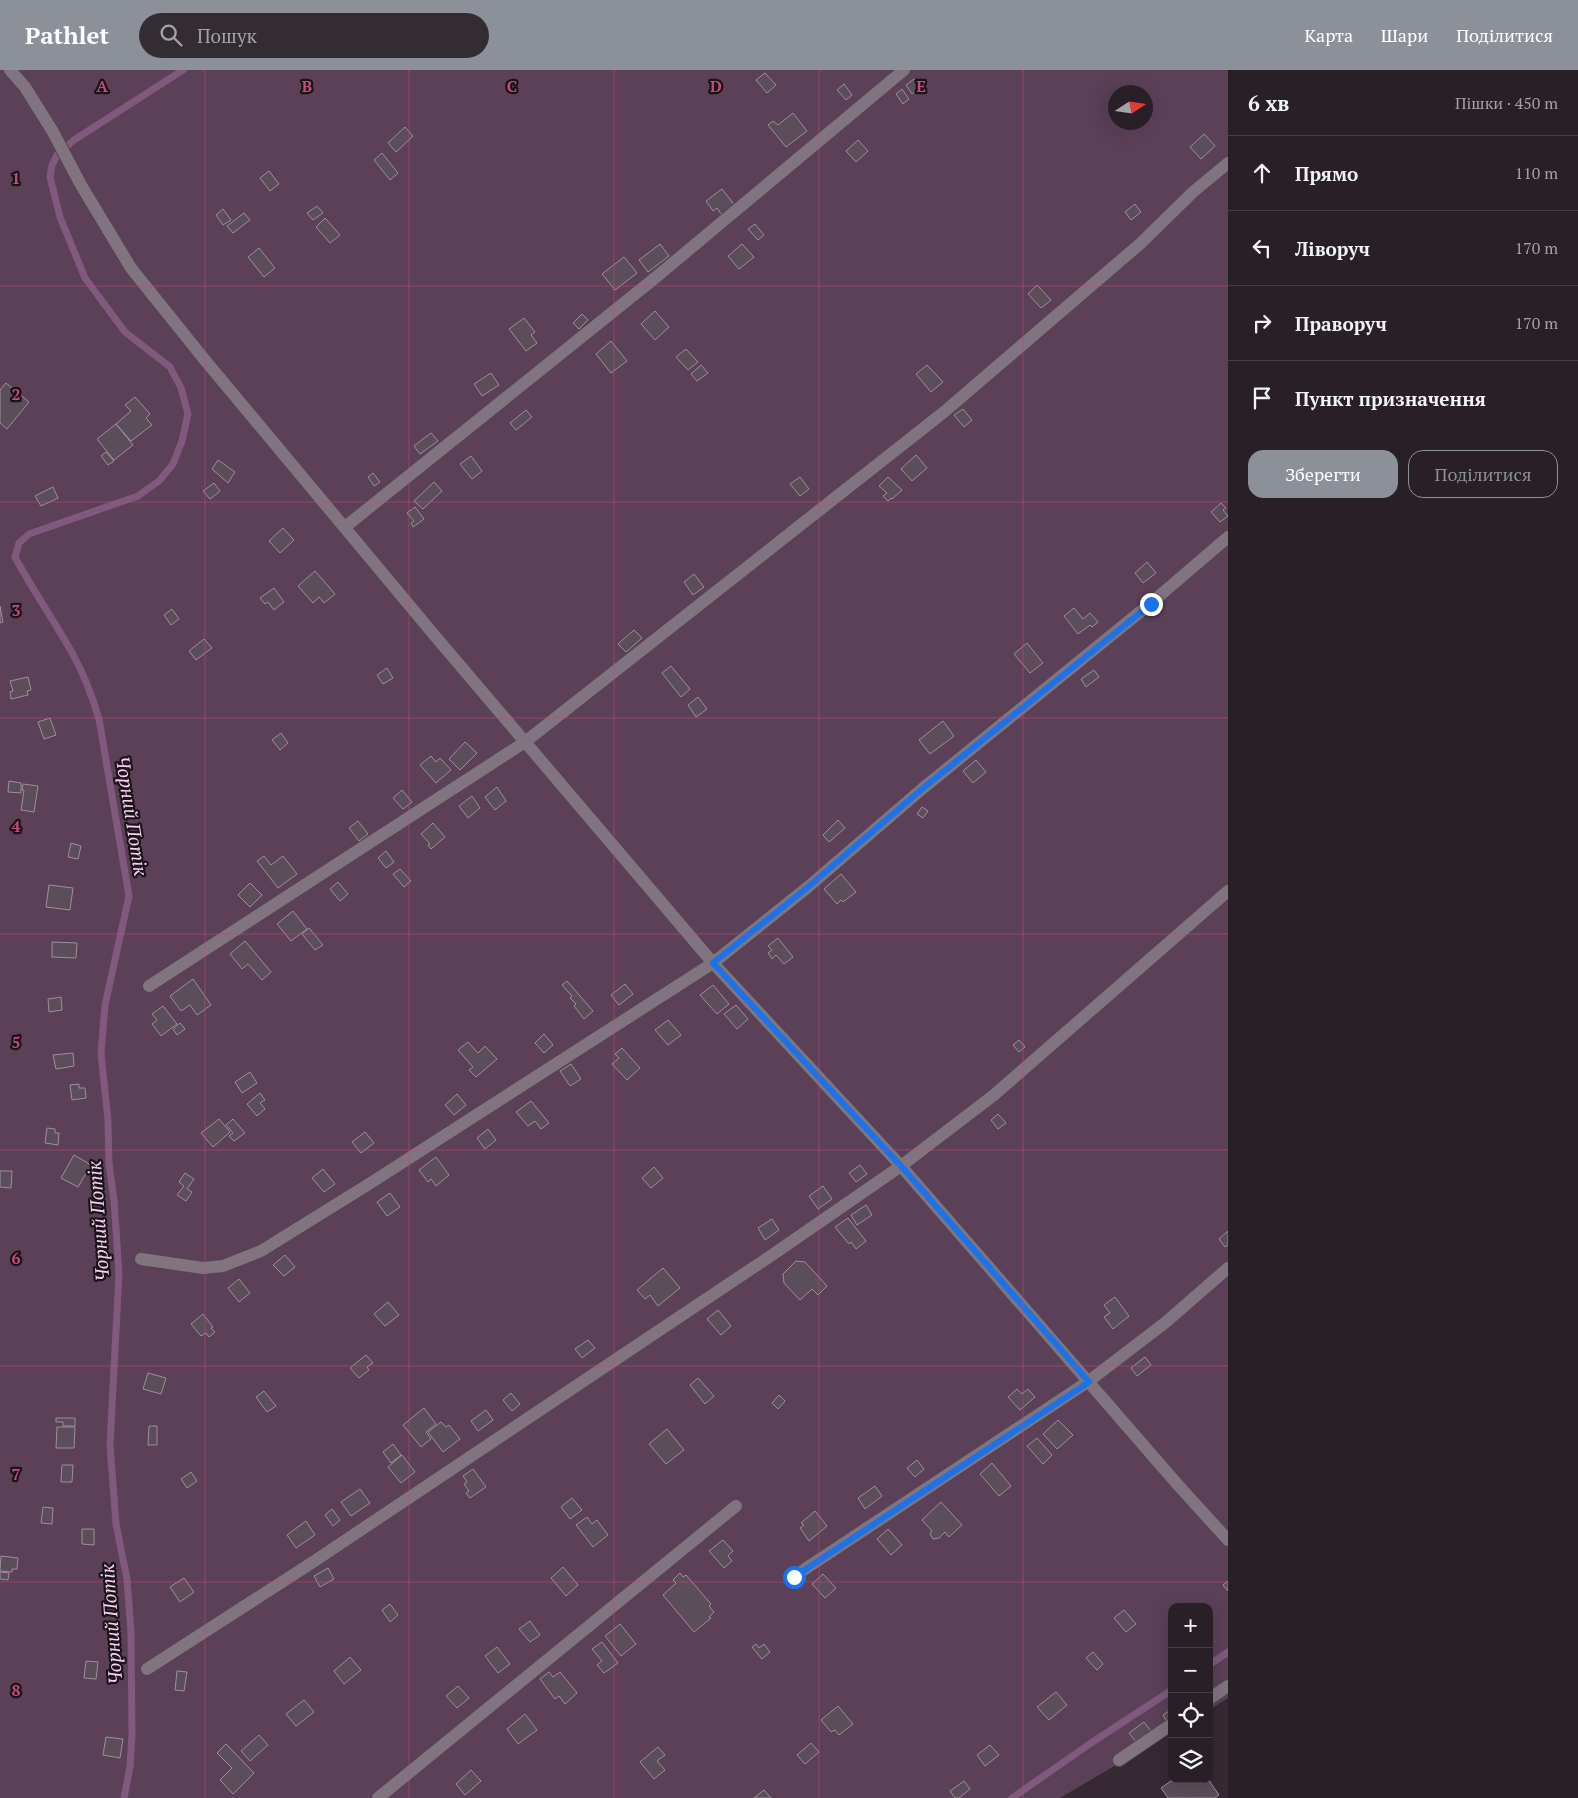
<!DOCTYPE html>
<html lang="uk">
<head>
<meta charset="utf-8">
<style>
	body { margin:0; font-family:"PT Serif",serif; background:#342c33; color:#f1f3f6 }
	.controls { position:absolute; right:15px; bottom:15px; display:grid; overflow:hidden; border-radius:10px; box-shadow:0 5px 20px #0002 }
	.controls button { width:45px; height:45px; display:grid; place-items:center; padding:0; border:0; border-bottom:1px solid #443d44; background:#281f27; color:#f1f3f6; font:25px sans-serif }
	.compass { position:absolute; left:1108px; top:15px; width:45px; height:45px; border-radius:50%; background:#281f27; box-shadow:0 5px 20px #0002; rotate:78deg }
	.stop { position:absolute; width:15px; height:15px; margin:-11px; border:4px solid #1a73e8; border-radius:50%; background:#fff }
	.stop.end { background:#1a73e8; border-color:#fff; box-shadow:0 1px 5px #0008 }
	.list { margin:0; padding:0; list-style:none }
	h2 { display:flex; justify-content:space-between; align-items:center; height:65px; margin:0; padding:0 20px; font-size:21px }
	h2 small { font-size:16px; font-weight:400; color:#a5a2a7 }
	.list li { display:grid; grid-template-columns:32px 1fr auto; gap:15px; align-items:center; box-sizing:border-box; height:75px; padding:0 20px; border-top:1px solid #443d44 }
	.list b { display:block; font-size:19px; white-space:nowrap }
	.list em { font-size:16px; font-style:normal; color:#a5a2a7 }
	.actions { display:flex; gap:10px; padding:15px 20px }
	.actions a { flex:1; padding:11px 0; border:1px solid #8c9099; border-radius:15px; text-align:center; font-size:18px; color:#8c9099 }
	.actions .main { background:#8c9099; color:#fff }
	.icon { flex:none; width:28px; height:28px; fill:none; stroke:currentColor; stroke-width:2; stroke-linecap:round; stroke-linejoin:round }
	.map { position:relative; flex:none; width:1228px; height:1728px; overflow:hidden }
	header { display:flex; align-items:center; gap:30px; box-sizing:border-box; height:70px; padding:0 25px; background:#8c9099; color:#fff }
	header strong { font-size:24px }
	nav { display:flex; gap:28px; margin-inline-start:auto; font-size:18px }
	.search { width:350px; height:45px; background:#342c33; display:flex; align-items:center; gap:12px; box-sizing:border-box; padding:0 18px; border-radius:28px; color:#a5a2a7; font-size:19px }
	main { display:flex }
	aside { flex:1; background:#281f27 }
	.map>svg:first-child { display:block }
</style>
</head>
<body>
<header>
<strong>Pathlet</strong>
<div class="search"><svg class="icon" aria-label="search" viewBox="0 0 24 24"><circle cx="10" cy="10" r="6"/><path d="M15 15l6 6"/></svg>Пошук</div>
<nav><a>Карта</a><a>Шари</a><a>Поділитися</a></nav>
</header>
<main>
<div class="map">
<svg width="1228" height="1728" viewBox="0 0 1228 1728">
	<rect width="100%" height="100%" fill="#362934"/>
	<!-- green -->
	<path fill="#5b4058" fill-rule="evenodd" d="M0,0h1228v1628l-19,12v-103h-37v125l-112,66h-1060zM1116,22h30v30h-30z"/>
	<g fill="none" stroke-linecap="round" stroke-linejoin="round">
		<!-- stream -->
		<path stroke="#80597d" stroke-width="7" d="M1209,1595l19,-13
			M124,1728l6,-31 2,-32 -1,-103 -4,-53 -11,-55 -6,-79 9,-172 -5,-73 -5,-36 -1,-44 -7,-66 4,-49 24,-109 -30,-177c-7,-24 -16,-47 -28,-68 -18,-32 -39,-62 -56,-94l4,-14 10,-9 109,-38 21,-15 14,-17 9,-23 6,-27 -7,-26 -11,-21 -45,-35 -40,-54 -25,-61 -10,-40 2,-12 5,-10 17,-15 109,-70
			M1012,1728l79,-55 81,-53"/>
	</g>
	<!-- building -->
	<path fill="#5b4d59" stroke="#9e8f9c" d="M765,3l11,12 -9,8 -11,-13z
		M914,9l6,8 -8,7 -6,-9z
		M844,14l8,11 -6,5 -9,-10z
		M902,19l7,10 -6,5 -7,-10z
		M793,43l14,18 -21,16 -18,-22 5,-4 5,4z
		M405,57l8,9 -17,16 -8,-9z
		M1204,64l11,12 -14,13 -11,-12z
		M858,70l10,11 -12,11 -10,-11z
		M382,83l16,20 -8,7 -16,-20z
		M269,101l10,13 -9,7 -10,-13z
		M722,119l14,18 -13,10 -6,-9 -4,3 -7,-10z
		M1135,134l6,8 -10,8 -6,-8z
		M317,136l6,7 -10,7 -6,-7z
		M223,139l8,11 -8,5 -7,-10z
		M244,143l6,7 -17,13 -6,-7z
		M325,148l15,17 -10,8 -14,-16z
		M755,154l9,11 -6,5 -10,-11z
		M660,174l9,12 -21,16 -9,-12z
		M742,174l12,13 -15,12 -11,-13z
		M259,178l16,20 -11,9 -16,-20z
		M624,187l13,16 -22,17 -13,-16z
		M1037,215l14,15 -10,8 -13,-14z
		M655,241l14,16 -14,13 -14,-16z
		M582,244l6,6 -9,9 -6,-6z
		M524,248l11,14 -4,3 6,8 -11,8 -17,-22z
		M611,271l16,20 -16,12 -15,-19z
		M686,279l12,13 -10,8 -12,-13z
		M701,295l7,8 -11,8 -6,-7z
		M927,295l16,17 -12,10 -15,-18z
		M491,303l8,12 -17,11 -8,-12z
		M6,313l23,19 -22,27 -7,-6v-33z
		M135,327l15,17 -4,4 6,7 -21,16 -15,-17 15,-13 -6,-6z
		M963,339l9,11 -8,7 -10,-12z
		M526,340l6,7 -16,13 -6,-7z
		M116,354l17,21 -19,15 -17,-21z
		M431,363l7,8 -18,13 -6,-8z
		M106,382l8,9 -6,4 -7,-9z
		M916,385l11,13 -15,13 -11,-12z
		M471,386l11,15 -10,8 -12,-15z
		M218,390l17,12 -7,11 -16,-14z
		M373,403l7,9 -6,4 -6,-9z
		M800,407l9,12 -9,7 -10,-12z
		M888,407l14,13 -10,9 -1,-1 -3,3 -5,-5 4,-3 -8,-7z
		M434,412l8,9 -19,18 -9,-8z
		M214,413l6,8 -10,8 -7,-8z
		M53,417l5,11 -17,8 -6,-10z
		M1221,433l5,5 -3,2 5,6 -8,6 -9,-10z
		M415,437l9,12 -11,8 -2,-4 3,-2 -7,-8z
		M283,458l11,12 -14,13 -11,-12z
		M1147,492l9,11 -13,10 -8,-10z
		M315,501l20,23 -11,9 -5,-6 -6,6 -15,-17z
		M694,504l10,13 -11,8 -9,-13z
		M274,518l10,14 -10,8 -6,-8 -3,2 -5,-6z
		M0,536l3,16 -3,1z
		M1074,538l9,11 7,-6 8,9 -6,5 -2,-2 -12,9 -14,-18z
		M172,539l7,10 -8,6 -7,-10z
		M634,560l8,8 -16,14 -8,-8z
		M204,569l8,9 -16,12 -7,-9z
		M1027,573l16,20 -13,10 -16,-19z
		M671,596l19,23 -9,8 -19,-24z
		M387,598l6,10 -10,6 -6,-9z
		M1094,600l5,7 -13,10 -5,-8z
		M28,607l3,13 -4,1 1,4 -17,4 -1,-7 3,-1 -3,-10z
		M698,627l9,12 -11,8 -8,-12z
		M50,648l6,17 -12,4 -6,-17z
		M943,651l11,15 -24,18 -11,-14z
		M281,663l7,10 -8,7 -8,-10z
		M465,672l12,11 -17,17 -11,-11z
		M431,686l5,6 4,-4 11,12 -15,13 -16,-18z
		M976,690l10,12 -13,11 -10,-12z
		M9,711l12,2v10l-13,-1z
		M23,714l15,2 -4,26 -13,-2 3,-20h-2z
		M497,717l9,14 -11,9 -10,-13z
		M402,720l10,12 -9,7 -10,-11z
		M472,726l8,12 -12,10 -9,-12z
		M922,737l6,4 -5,7 -6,-4z
		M838,750l7,8 -16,14 -6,-7z
		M358,751l10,13 -9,7 -10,-13z
		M433,753l12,14 -14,12 -3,-4 2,-1 -9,-10z
		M71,773l10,3 -3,13 -10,-2z
		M386,781l8,11 -8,6 -8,-10z
		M264,786l7,9 12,-9 14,18 -19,14 -21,-27z
		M400,799l11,12 -7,6 -11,-13z
		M841,804l15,18 -13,10 -2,-2 -4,4 -13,-15z
		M338,812l10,12 -8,7 -10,-12z
		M250,813l12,12 -12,12 -12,-12z
		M49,815l24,3 -3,22 -24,-3z
		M293,841l14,18 -16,12 -14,-17z
		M309,858l14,17 -8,5 -13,-16z
		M778,868l15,19 -9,7 -8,-9 -4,4 -4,-6 4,-3 -4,-4z
		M245,871l26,31 -9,8 -14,-16 -6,5 -12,-15z
		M52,872l25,1 -1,15 -24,-1z
		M193,909l18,26 -14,10 -7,-10 -9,6 -11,-15z
		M567,911l26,30 -9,8 -10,-13 2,-2 -6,-6 2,-2 -10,-11z
		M625,914l8,10 -14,11 -8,-10z
		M713,915l16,19 -12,10 -17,-19z
		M61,927l1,13 -13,2 -1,-13z
		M736,935l12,14 -11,10 -13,-15z
		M163,936l14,18 -16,12 -9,-12 5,-4 -5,-6z
		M668,950l13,15 -13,10 -13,-15z
		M180,953l5,6 -8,6 -4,-6z
		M544,964l9,11 -9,8 -9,-10z
		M1019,970l6,7 -6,5 -6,-7z
		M468,972l10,11 7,-7 12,13 -21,18 -7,-7 4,-3 -15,-17z
		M622,978l18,20 -13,12 -15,-16 7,-6 -4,-4z
		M73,983l1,13 -18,3 -3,-14z
		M571,994l10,15 -11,7 -10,-15z
		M250,1002l7,11 -15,10 -7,-11z
		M79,1014v4h6l1,10 -14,2 -2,-15z
		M260,1023l5,7 -5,3 5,6 -8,7 -10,-12z
		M457,1024l9,11 -12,10 -9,-10z
		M531,1031l18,22 -8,6 -6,-8 -7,5 -12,-14z
		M998,1044l8,9 -8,6 -7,-9z
		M219,1049l11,13 -17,15 -12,-14z
		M233,1049l12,14 -11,8 -5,-5 4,-3 -7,-8z
		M47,1058l8,1v4h4l-1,12 -13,-2z
		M488,1059l8,11 -11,9 -8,-11z
		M365,1062l9,11 -13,10 -9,-11z
		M74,1085l17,10 -13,22 -17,-9z
		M436,1087l13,18 -13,11 -5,-7 -3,3 -9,-12z
		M860,1095l7,9 -11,8 -7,-9z
		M654,1097l9,11 -12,10 -9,-10z
		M323,1099l12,15 -11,8 -12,-14z
		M0,1101h12l-1,17 -11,-1z
		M185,1103l9,6 -7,10 5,3 -6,9 -9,-6 7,-9 -5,-4z
		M823,1116l9,13 -14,10 -9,-13z
		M390,1123l10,14 -13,9 -10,-14z
		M866,1135l6,10 -15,10 -6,-10z
		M848,1148l18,23 -10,8 -5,-7 -2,2 -14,-17z
		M772,1149l7,11 -14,10 -7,-12z
		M1228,1161v14l-3,2 -6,-8z
		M285,1185l10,12 -11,9 -11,-11z
		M796,1191l9,1 22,24 -9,9 -6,-6 -12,11 -16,-17 -1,-9z
		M663,1198l17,20 -22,18 -8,-11 -5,4 -8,-9z
		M239,1209l11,14 -11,9 -11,-14z
		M1115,1227l14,19 -16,13 -9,-12 6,-4 -6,-8z
		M388,1232l11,13 -14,11 -11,-12z
		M718,1240l13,16 -10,9 -14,-16z
		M203,1244l10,13 -2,1 4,4 -6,5 -3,-4 -5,3 -10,-12z
		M588,1270l7,8 -13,10 -7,-9z
		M366,1285l7,8 -6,4 2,3 -10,8 -9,-10z
		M1145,1287l6,8 -14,11 -6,-8z
		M148,1303l18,5 -5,16 -18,-5z
		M698,1308l16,18 -9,8 -15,-19z
		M1017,1319l5,5 6,-5 7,8 -15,13 -12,-13z
		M264,1321l12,15 -9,6 -11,-15z
		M511,1323l9,11 -8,7 -9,-11z
		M779,1325l6,6 -7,8 -6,-6z
		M424,1338l12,16 -10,8 5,7 -10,8 -18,-22z
		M486,1340l7,10 -15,11 -7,-10z
		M56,1348h19v8h-12v-4h-7z
		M1058,1350l15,15 -16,14 -14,-15z
		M441,1352l5,5 3,-2 11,14 -17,13 -15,-20z
		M149,1356h8v19h-9z
		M57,1357h18l-1,21h-18z
		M667,1359l17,21 -18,14 -17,-20z
		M1037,1368l15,17 -9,9 -16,-18z
		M393,1374l8,11 -10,8 -8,-11z
		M402,1385l13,17 -14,11 -13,-16z
		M917,1390l7,9 -9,8 -8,-9z
		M992,1393l19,23 -12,10 -19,-22z
		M62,1395h11l-1,17h-11z
		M473,1399l13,18 -16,11 -4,-5 3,-2 -5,-7 3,-2 -4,-6z
		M191,1402l6,9 -10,7 -6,-9z
		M875,1416l7,10 -17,13 -7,-11z
		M360,1419l10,14 -19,13 -10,-14z
		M572,1428l10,12 -12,9 -9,-12z
		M941,1432l21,23 -13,12 -4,-5 -6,6 -6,1 -3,-5 2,-3 -10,-11z
		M43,1437l10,1 -1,16 -11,-1z
		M332,1439l8,11 -7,6 -8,-11z
		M815,1441l12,15 -18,15 -9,-13 4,-3 -3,-2z
		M587,1447l5,7 5,-4 11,15 -15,12 -17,-22z
		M306,1451l9,14 -19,13 -9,-13z
		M82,1459h12v16l-12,-1z
		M888,1459l14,16 -11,10 -14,-16z
		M723,1470l10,11 -5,5 4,5 -8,7 -15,-17z
		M1,1486l17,2 -1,11h-5v3l-12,-1z
		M563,1497l15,18 -12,11 -15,-18z
		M328,1498l6,11 -14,8 -6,-11z
		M0,1502l9,1 -1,7 -8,-1z
		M680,1503l3,4 3,-2 25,29 -2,2 5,6 -5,5 2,1 -17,14 -31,-37 13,-12 -3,-3z
		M823,1504l13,14 -11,10 -13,-14z
		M184,1508l10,14 -14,10 -10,-15z
		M1228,1511v10l-5,-6z
		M390,1534l8,11 -8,7 -8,-12z
		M1124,1540l12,14 -10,8 -12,-14z
		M530,1551l10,14 -10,7 -11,-13z
		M620,1554l16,20 -15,12 -16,-20z
		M602,1572l16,21 -14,10 -7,-8 5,-4 -10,-12z
		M756,1574l3,4 5,-4 6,8 -8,7 -10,-12z
		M497,1577l13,17 -12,9 -13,-17z
		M1093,1582l10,12 -6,6 -11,-12z
		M350,1587l11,13 -17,14 -10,-13z
		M86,1591l12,1 -2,17 -12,-1z
		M177,1601l10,1 -3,19 -9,-1z
		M549,1602l4,5 7,-5 17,21 -12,11 -6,-8 -4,3 -15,-20z
		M458,1616l11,12 -12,10 -11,-12z
		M1056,1622l11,13 -18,15 -12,-13z
		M304,1630l10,12 -18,14 -10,-12z
		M838,1636l15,18 -14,11 -4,-5 -4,2 -10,-12z
		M1172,1639v13l-4,2 -5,-9z
		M525,1644l12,16 -19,14 -11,-15z
		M1144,1652l10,13 -15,11 -10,-13z
		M259,1665l9,10 -18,16 -9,-10z
		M106,1667l17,2 -3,19 -17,-3z
		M811,1673l8,9 -14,12 -8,-9z
		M226,1674l28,29 -21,21 -13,-14 12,-12 -15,-15z
		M990,1675l9,10 -14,11 -8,-11z
		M658,1677l7,8 -8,6 8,9 -11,9 -14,-17z
		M471,1700l10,11 -16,14 -9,-11z
		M1174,1709h34l11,16 -4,3h-47l-7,-10z
		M964,1711l6,8 -11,9h-4l-5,-7z
		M764,1720l7,8h-17z"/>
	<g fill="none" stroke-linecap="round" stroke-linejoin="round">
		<defs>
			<path id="street" d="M10,0l15,17 28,45 28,53 50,83 73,91 231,277 278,327 188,203 277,319 50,55
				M345,457l310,-249 249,-208
				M149,916l376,-244 419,-330 197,-169 52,-51 35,-29
				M141,1189l62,9 20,-2 38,-15 108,-67 344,-221 95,-76 114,-98 229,-186 77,-66
				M793,1507l296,-196 77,-59 62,-54
				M147,1599l166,-107 462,-309 126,-87 93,-71 234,-204
				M1209,1629l19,-13
				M1119,1690l53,-36
				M378,1728l358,-292"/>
		</defs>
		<!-- street casing -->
		<use href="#street" stroke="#524751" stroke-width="14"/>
		<!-- street -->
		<use href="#street" stroke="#817380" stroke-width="12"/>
	</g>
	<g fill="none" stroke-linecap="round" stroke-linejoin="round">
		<!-- route -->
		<path stroke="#1a73e8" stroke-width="6" d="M794,1507l295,-195 -188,-216 -188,-203 95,-76 114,-98 229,-185"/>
	</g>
	<!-- grid -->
	<path fill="none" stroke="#cb4a7e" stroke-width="1" stroke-opacity="0.55" d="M205,0v1728M409,0v1728M614,0v1728M819,0v1728M1023,0v1728M0,216h1228M0,432h1228M0,648h1228M0,864h1228M0,1080h1228M0,1296h1228M0,1512h1228"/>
	<g text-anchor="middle" stroke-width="4.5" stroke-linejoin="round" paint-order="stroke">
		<!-- water labels -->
		<g font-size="19" font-style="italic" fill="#f9d2f5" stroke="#1a1419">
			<text transform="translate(132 746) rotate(81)" y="7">Чорний Потік</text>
			<text transform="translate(98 1151) rotate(-94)" y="7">Чорний Потік</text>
			<text transform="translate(111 1554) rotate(-94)" y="7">Чорний Потік</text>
		</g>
	</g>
	<g font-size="16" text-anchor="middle" font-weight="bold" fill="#cb4a7e" stroke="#1a1419" stroke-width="4.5" stroke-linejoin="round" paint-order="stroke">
		<text x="102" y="22">A</text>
		<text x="307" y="22">B</text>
		<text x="512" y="22">C</text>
		<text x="716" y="22">D</text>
		<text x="921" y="22">E</text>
		<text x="16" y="114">1</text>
		<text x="16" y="330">2</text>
		<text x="16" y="546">3</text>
		<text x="16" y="762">4</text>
		<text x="16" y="978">5</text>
		<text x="16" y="1194">6</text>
		<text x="16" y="1410">7</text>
		<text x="16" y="1626">8</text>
	</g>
</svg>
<div class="controls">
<button>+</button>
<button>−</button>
<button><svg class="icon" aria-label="locate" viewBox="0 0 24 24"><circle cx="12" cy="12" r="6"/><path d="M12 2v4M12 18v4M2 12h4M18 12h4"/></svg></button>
<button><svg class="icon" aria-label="layers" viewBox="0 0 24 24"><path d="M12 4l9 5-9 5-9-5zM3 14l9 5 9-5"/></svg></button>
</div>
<svg class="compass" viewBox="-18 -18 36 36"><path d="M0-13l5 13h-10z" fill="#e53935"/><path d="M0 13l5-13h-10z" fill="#a5a2a7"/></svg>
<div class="stop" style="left:794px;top:1507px"></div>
<div class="stop end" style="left:1151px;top:534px"></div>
</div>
<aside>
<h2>6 хв<small>Пішки · 450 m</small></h2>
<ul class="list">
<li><svg class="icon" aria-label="ahead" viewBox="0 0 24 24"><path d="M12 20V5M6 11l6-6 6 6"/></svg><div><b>Прямо</b></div><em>110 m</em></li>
<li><svg class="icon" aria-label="left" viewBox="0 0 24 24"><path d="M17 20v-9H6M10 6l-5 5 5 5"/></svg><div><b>Ліворуч</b></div><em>170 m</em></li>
<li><svg class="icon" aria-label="right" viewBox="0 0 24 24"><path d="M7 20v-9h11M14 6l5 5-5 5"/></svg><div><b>Праворуч</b></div><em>170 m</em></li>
<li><svg class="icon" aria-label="arrive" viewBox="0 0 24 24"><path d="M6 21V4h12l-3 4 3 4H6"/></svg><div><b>Пункт призначення</b></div></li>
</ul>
<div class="actions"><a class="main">Зберегти</a><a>Поділитися</a></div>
</aside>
</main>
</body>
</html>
